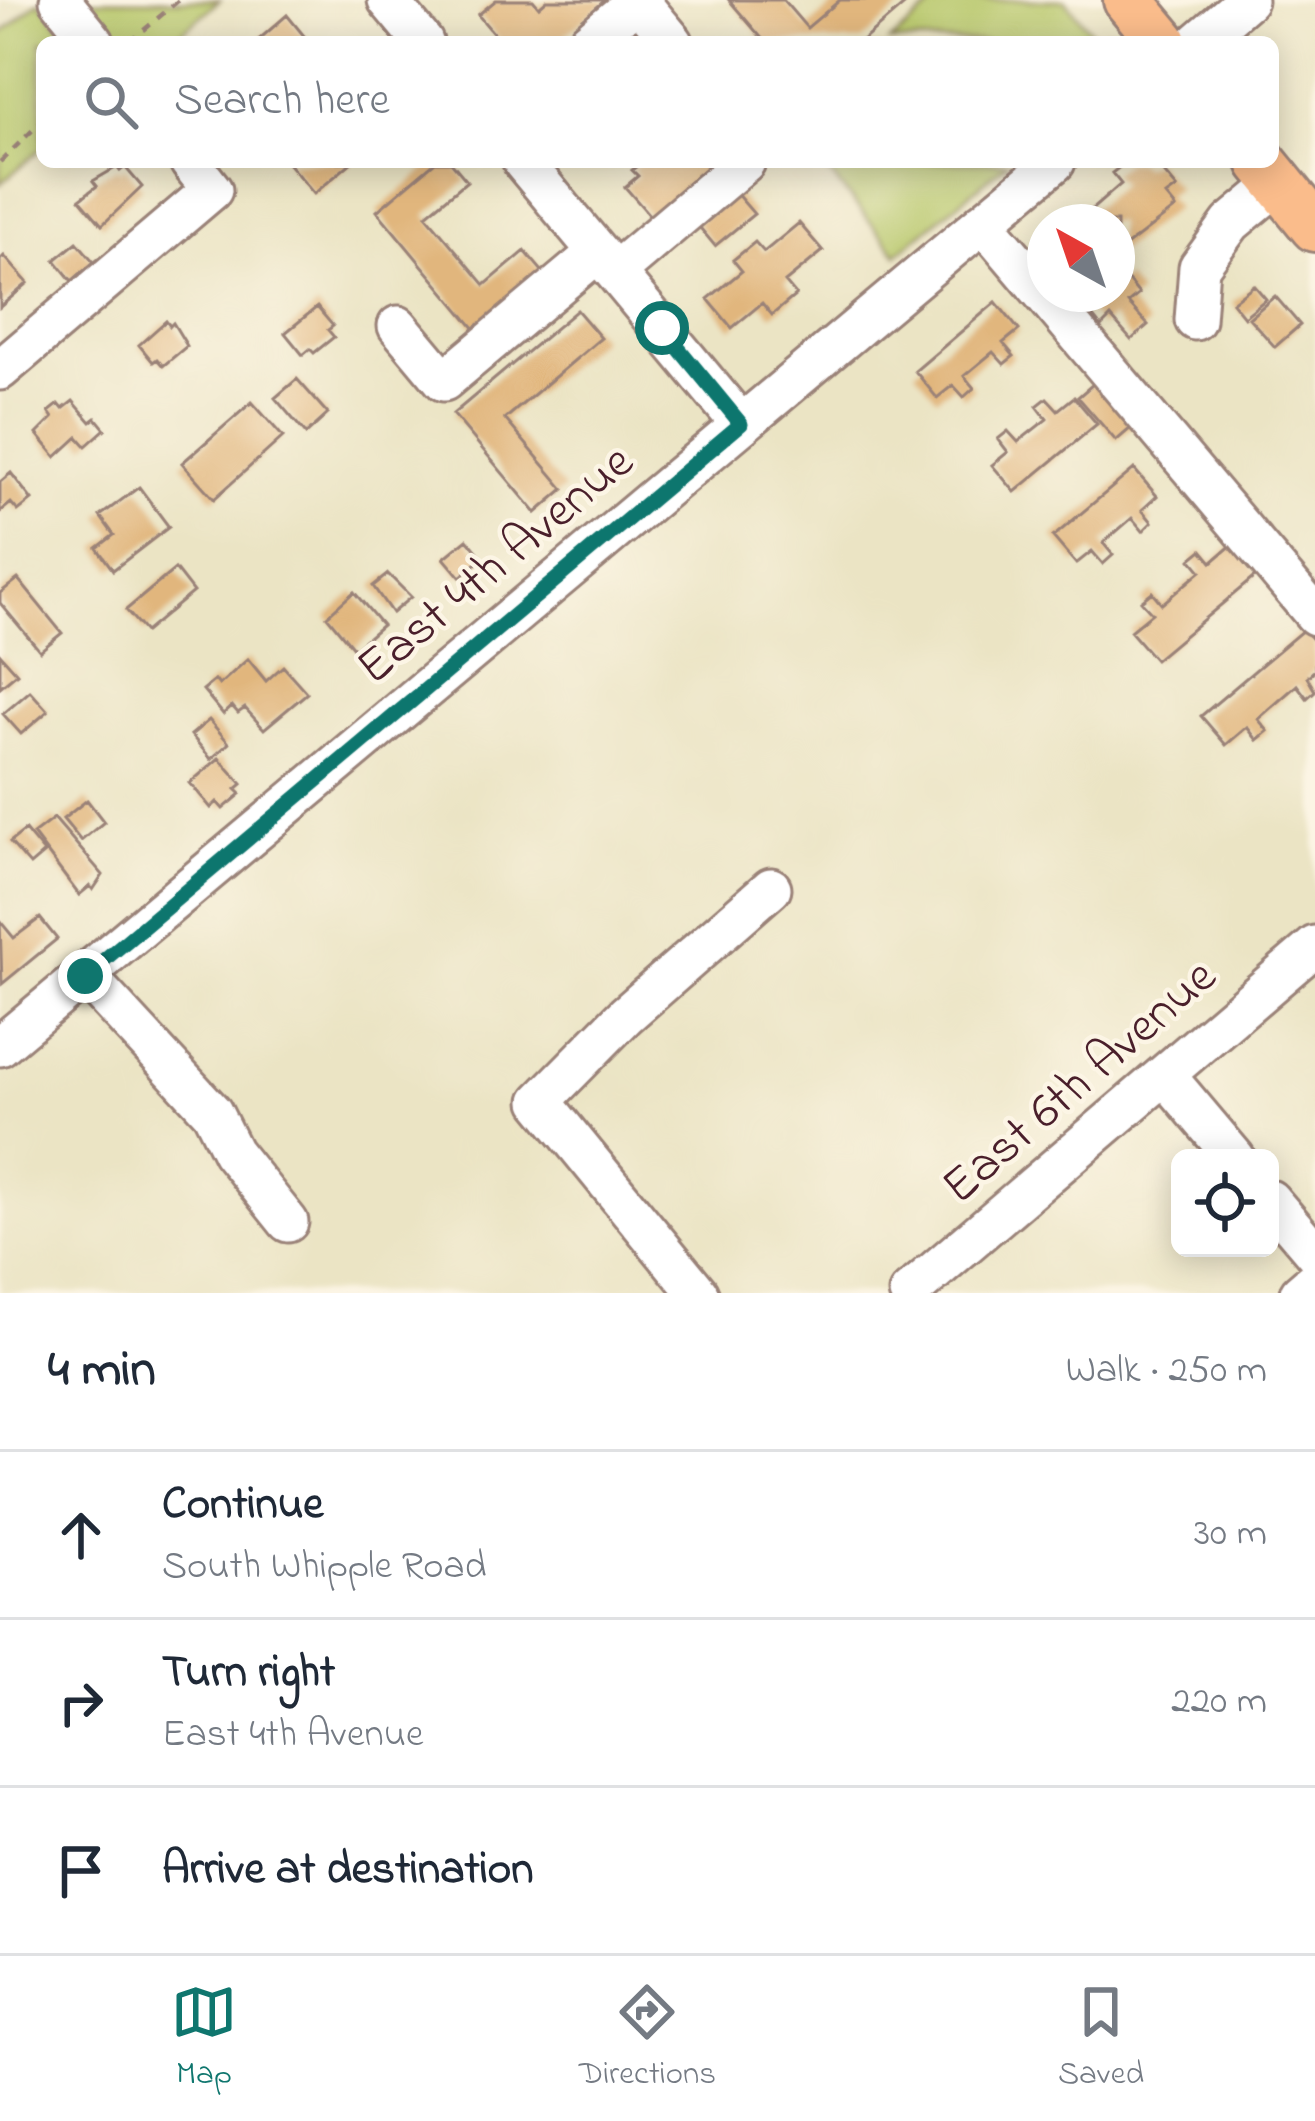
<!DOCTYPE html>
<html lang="en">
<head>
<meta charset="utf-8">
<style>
	body { margin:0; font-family:"Indie Flower",sans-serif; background:#f2f2f3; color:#1f2937 }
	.controls { position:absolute; right:36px; bottom:36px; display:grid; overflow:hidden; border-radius:18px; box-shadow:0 6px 30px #0003 }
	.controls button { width:108px; height:108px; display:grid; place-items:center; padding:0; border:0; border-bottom:3px solid #e0e1e3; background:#fff; color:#1f2937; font:60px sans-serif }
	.compass { position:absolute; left:1027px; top:204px; width:108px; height:108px; border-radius:50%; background:#fff; box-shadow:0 6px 30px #0003; rotate:320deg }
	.stop { position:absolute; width:36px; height:36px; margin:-27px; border:9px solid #0f766e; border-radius:50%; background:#fff }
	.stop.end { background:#0f766e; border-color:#fff; box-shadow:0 3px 12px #0008 }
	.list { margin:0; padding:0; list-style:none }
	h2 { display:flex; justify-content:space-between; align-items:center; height:156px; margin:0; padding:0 48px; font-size:51px }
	h2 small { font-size:39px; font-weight:400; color:#747a83 }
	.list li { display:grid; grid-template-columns:78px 1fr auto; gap:36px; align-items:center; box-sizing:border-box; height:168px; padding:0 48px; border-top:3px solid #e0e1e3 }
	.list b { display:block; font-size:45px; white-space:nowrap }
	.list p { margin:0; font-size:39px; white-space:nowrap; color:#747a83 }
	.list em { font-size:39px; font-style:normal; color:#747a83 }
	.icon { flex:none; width:66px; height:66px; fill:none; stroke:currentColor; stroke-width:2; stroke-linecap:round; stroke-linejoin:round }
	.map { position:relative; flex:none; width:1315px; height:1293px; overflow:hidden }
	.search { position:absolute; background:#fff; box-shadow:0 6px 30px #0003; left:36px; right:36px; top:36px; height:132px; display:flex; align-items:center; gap:30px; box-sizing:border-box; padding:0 42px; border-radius:18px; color:#747a83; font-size:45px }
	.sheet { height:660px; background:#fff }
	nav { display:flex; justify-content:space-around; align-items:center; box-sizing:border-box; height:168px; border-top:3px solid #e0e1e3; background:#fff; font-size:33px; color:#747a83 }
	nav a { display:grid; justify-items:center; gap:6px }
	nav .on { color:#0f766e }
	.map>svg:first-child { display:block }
</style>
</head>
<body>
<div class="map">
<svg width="1315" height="1293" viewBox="0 0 1315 1293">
	<rect width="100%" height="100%" fill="#fcf5e5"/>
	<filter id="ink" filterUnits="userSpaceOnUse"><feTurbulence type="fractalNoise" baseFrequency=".00833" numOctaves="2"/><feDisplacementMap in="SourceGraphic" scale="24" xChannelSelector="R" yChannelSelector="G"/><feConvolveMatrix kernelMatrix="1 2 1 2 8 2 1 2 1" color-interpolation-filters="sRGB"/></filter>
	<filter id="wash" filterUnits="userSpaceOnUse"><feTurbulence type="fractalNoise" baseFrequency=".004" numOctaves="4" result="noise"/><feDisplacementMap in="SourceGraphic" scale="48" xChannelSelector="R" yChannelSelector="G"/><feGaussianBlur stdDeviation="2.7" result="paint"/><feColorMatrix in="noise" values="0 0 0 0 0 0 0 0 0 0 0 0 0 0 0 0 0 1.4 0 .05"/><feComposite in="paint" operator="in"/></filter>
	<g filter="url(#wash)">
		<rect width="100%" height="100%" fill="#ebe4c4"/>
		<!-- green -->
		<path fill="#b7c76a" stroke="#80734a" stroke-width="3" d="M71,0h149l-50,42h-63z
			M940,0h125l35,42h-210z
			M39,1l34,41h-31v106l-42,36v-149z
			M820,162h188l-111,92z"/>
		<g id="blocks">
			<!-- building -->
			<path fill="#e1b67d" d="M496,0h37l6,7 8,-7h61l-51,42h-56l-23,-27z
				M729,0h54l24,28 33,-28h70l-49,42h-96z
				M287,15l22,27h-53z
				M287,162h65l-38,32z
				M435,162h16l16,19 -41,34 59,70 40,-34 23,27 -68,57 -103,-124z
				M642,162h87l-72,62 -32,-37 13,-11 -6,-6z
				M1126,162h11l5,5 13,-5 22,26 -11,8 10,12 -59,45v-31h-18l-9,-11 31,-27 -9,-11z
				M117,167l3,4 5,-4 17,20 -40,38 -22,-26 17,-13 -4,-5z
				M735,192l19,22 -39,32 -19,-23z
				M799,223l24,28 -38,31 11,13 -24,20 -10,-12 -30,25 -24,-29 34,-28 -9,-11 22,-18 9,10z
				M77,242l17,20 -22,19 -17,-21z
				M4,256l24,27 -28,24v-47z
				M1126,278l13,16 -11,9 20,22 -17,15 -20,-23 -10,10 -13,-16 20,-17h9v-8z
				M1254,285l12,14 -22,18 -12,-15z
				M1275,296l25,29 -25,22 -26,-29z
				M996,302l23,28 -16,13 11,13 -10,8 -11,-12 -29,24 10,12 -10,9 -11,-12 -16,13 -22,-27z
				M317,307l16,19 -5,4 6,7 -20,16 -4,-4 -7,6 -18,-22z
				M577,310l24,28 -96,81 59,70 -28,24 -83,-99z
				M166,321l4,5 3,-3 14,23 -24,20 -6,-7 -4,3 -14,-17z
				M1101,377l38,44 -23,20 -38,-44z
				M297,379l31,35 -22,20 -31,-36z
				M1074,397l23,27 -82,68 -23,-27 16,-13 -10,-13 10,-8 10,11 29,-23 -10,-13 10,-8 11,12z
				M73,401l18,21 5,-4 9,11 -19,17 -8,-9 -22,20 -19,-23 16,-16 -4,-6 10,-8 4,5z
				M252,402l31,35 -69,62 -32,-36z
				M1134,469l23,27 -15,14 10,12 -9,9 -11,-13 -29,25 10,12 -10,9 -11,-13 -16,13 -23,-27z
				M11,473l21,27 -14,11 -7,-8 -11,9v-30z
				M139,487l30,40 -56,43 -16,-22 17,-13 -14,-19z
				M467,539l16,19 -23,19 -16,-19z
				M1233,544l25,30 -103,86 -25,-29 22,-18 -11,-12 11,-9 10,12 39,-33 -10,-12 11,-9 10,12z
				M175,569l18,23 -48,40 -19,-22z
				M388,574l23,23 -19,16 -19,-27z
				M18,579l44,54 -22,18 -40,-48v-10z
				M354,592l28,33 -28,24 -27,-33z
				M1304,629l11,13v28l-8,7 8,14 -8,7 -10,-13 -39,34 10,12 -11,9 -10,-13 -21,18 -25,-29z
				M0,654l17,19 -17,14z
				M248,659l18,22 17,-15 24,27 -43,36 -19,-21 -7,5 -6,-7 -9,8 -20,-24 12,-10 4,5z
				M30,691l18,20 -27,23 -18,-20z
				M209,720l20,23 -18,16 -20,-24z
				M219,758l23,26 -6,5 5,5 -18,15 -6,-7 -6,6 -21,-25z
				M87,800l17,22 -23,19 -18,-22z
				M54,818l49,57 -10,15 -3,-4 -11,9 -46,-61z
				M25,830l19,23 -14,12 -20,-23z
				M40,918l17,21 -55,45 -2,-63 14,17z"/>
		</g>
	</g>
	<g filter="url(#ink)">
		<use href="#blocks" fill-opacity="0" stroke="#9a8278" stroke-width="3"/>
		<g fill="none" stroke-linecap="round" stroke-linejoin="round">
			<defs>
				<path id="minor" d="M60,0l34,42
					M388,0l35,42
					M588,42l50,-42 35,42
					M1198,42l49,-42
					M523,162l218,262
					M983,222l332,393
					M615,272l130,-110
					M1195,320l4,-53 32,-44 48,-40
					M398,326l46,55 154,-129
					M0,370l212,-180 -22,-28
					M85,975l127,137 20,40 56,70
					M0,1046l1055,-884
					M1165,1075l70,83
					M1270,1200l45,53
					M698,1293l-157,-192 85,-86 145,-127
					M909,1293l406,-347
					M1300,1293l15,-13"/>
				<path id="major" d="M1128,0l35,42
					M1262,162l53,65"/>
			</defs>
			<!-- minor casing -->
			<use href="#minor" stroke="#9a8278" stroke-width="45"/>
			<!-- major casing -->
			<use href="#major" stroke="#9a8278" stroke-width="54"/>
			<!-- path -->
			<path stroke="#9a8278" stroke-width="4.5" stroke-dasharray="9 9" stroke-linecap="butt" d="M130,42l49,-42
				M0,162l42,-41"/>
			<!-- minor -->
			<use href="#minor" stroke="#fff" stroke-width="39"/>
			<!-- major -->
			<use href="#major" stroke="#fabc8b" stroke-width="48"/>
		</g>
	</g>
	<g fill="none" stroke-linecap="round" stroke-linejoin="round" filter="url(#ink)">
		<!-- route -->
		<path stroke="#0f766e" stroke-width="15" d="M85,976l656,-552 -79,-96"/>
	</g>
	<g text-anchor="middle" stroke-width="9" stroke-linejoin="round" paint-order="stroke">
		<!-- street labels -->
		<g font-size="51" fill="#4a1f2b" stroke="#fcf5e5">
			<text transform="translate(493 562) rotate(-40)" y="18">East 4th Avenue</text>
			<text transform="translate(1077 1079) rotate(-41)" y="18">East 6th Avenue</text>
		</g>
	</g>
</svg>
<div class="controls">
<button><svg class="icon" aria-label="locate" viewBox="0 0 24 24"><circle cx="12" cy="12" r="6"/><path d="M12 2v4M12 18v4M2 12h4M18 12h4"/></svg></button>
</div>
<svg class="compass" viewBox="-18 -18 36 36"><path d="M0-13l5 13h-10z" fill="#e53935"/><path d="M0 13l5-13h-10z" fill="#747a83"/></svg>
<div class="stop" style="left:662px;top:328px"></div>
<div class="stop end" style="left:85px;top:976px"></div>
<div class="search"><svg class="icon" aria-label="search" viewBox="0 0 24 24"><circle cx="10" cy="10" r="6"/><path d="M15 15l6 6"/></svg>Search here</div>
</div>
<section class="sheet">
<h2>4 min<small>Walk · 250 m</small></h2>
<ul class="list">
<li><svg class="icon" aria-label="ahead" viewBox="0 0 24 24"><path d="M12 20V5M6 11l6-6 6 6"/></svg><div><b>Continue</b><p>South Whipple Road</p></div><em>30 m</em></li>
<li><svg class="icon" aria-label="right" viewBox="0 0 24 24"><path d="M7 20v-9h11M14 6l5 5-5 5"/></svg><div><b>Turn right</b><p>East 4th Avenue</p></div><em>220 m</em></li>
<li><svg class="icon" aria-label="arrive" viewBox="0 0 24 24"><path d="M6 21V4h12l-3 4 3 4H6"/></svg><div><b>Arrive at destination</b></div></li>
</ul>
</section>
<nav>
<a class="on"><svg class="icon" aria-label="map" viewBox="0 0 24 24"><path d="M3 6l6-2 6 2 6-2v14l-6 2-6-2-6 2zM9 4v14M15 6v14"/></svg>Map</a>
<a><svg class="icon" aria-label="directions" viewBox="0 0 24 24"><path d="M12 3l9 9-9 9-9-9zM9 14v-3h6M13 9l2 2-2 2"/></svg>Directions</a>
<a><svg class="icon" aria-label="saved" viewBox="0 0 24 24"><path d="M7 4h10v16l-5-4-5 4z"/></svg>Saved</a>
</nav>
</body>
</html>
